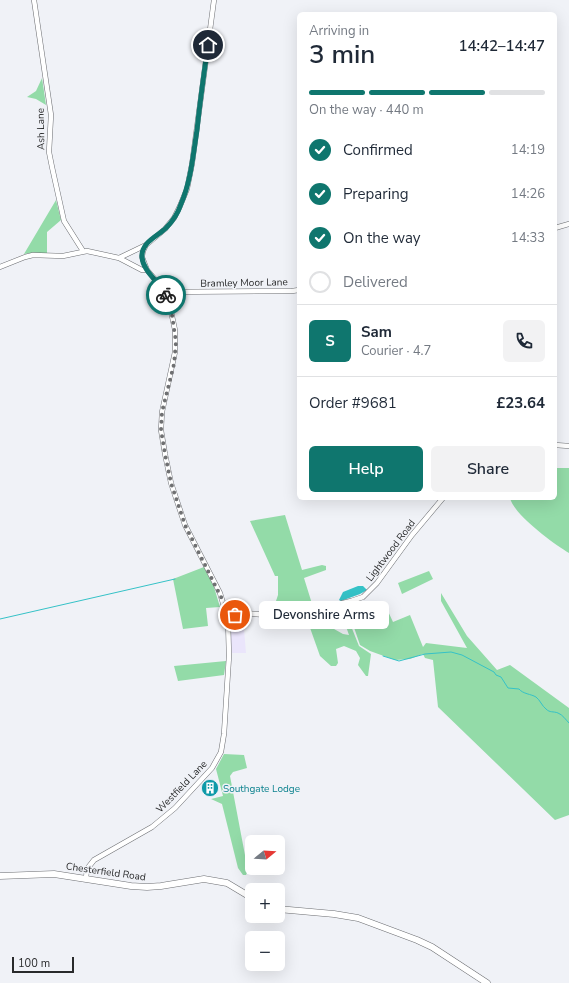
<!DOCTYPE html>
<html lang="en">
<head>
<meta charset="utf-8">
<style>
  :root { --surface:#fff; --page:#f2f2f3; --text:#1f2937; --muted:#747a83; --line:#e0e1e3; --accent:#0f766e }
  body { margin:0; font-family:"Nunito Sans",sans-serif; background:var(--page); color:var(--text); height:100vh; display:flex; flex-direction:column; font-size:15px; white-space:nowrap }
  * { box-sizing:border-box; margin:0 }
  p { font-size:13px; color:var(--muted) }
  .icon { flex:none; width:22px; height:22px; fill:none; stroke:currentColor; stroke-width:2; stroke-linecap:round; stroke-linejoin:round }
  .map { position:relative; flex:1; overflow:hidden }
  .panel { position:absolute; left:297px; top:12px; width:260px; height:488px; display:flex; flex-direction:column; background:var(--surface); border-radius:6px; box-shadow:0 4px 16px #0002 }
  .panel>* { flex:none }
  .needle { width:26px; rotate:72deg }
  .controls { position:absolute; left:245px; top:835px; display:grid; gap:8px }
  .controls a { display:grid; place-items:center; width:40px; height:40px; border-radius:6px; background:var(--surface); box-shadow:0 4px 16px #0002; font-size:20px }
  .scale { position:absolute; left:12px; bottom:10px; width:62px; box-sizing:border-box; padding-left:4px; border:2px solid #292a2b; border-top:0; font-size:11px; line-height:14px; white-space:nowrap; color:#292a2b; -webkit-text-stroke:3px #f0f2f7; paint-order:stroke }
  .pin { position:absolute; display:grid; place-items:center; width:34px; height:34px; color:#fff; margin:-17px; border:2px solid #fff; border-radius:50%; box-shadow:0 1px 4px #0007 }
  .courier { position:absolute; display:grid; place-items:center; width:40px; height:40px; margin:-20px; border:3px solid #0f766e; border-radius:50%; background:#fff; color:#222; box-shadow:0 1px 5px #0007 }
  .bubble { position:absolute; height:28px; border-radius:6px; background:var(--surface); box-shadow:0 4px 16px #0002; font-size:13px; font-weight:600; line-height:28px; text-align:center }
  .head em { font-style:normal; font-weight:600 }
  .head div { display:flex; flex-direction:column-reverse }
  .head { display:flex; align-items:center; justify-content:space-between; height:68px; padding:0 12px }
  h1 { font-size:26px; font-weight:600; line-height:30px }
  .bar { display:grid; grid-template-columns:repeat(4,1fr); gap:6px 4px; align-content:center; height:48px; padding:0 12px }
  .bar i { height:5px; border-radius:3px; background:var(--line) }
  .bar .selected { background:var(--accent) }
  .bar p { grid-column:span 4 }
  .line { display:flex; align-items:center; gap:10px; padding:0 12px; border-top:1px solid var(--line) }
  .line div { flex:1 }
  .round { display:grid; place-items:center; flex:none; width:42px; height:42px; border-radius:6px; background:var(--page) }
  ol { padding:0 12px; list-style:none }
  li { display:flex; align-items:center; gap:12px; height:44px }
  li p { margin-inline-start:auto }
  li .icon { padding:4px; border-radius:50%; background:var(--accent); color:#fff; stroke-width:4 }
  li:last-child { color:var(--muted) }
  li i { width:22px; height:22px; border:2px solid var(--line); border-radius:50% }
  .action { display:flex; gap:8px; margin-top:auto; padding:8px 12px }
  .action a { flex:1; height:46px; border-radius:6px; background:var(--accent); color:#fff; font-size:16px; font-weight:600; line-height:46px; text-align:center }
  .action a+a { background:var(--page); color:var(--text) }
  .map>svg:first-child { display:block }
  .commercial { fill:#eae5fb }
  .green { fill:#93dba8 }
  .water { fill:#35c2c7 }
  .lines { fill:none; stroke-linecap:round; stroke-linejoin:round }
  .stream { stroke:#35c2c7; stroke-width:1 }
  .minor-casing { stroke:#6c6e72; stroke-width:5.5 }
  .secondary-casing { stroke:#6c6e72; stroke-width:7 }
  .minor { stroke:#fff; stroke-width:4.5 }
  .secondary { stroke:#fff; stroke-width:6 }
  .done { stroke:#6f7072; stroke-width:4; stroke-dasharray:0 7.2 }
  .route { stroke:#0f766e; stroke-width:5 }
  .labels { text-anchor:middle; stroke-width:3; stroke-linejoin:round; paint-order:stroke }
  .street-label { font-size:10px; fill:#292a2b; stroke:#f0f2f7 }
  .culture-label { font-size:10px; fill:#0d838f; stroke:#f0f2f7; text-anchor:start }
</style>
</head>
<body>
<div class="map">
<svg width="569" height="983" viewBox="0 0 569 983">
  <rect width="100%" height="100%" fill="#f0f2f7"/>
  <!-- commercial -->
  <path class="commercial" d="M235 617H243L246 653H232L230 628 231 622Z"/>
  <!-- green -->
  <path class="green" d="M42 78 46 105 36 99 27 97 36 91Z
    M56 200 61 220 47 232V255L30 253 24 254Z
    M555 468H569V553C554 544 514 515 510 498H555Z
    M285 515 302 570 322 565 326 566V570L304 578 313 607 289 612 268 613V610L274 607 278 595V576H275L250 521Z
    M204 567 214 587 220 607 206 608 208 626 183 629 173 579Z
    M429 571 433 579 402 594 398 583Z
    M441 593 467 636 497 670 510 665 569 708V815L555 820 438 707 433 660 425 658 423 654 410 659 395 660 370 651 360 645 347 607 365 617 367 613 380 618 387 609 393 622 410 615 423 647 426 643 467 648 441 601Z
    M309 615 343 634 349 635 343 618 347 616 359 646 371 654 368 676H366L358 665 360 658 356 651 344 646 336 649 338 663 336 666H331L320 656 309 625Z
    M226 661 224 675 178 681 174 666Z
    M224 754 244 755 247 768 233 772 230 776 248 871 246 875H243L238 868 222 804 211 799 223 796 216 769Z"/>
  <!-- water -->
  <path class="water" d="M358 586H363L367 590 360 594 341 601 339 600 343 592Z"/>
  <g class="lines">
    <!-- stream -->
    <path class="stream" d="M0 619 175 579
      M383 656 399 661 425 654 451 652 462 655 494 672 496 675 501 677 508 688 519 689C523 694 531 694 536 697 540 700 542 706 546 709 550 713 553 711 558 713 563 715 565 719 569 723"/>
    <defs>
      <path id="minor" d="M34 0 51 115 49 152 52 167 64 221 83 251
        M555 228 569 224
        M119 258 146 245
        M0 267 25 257 33 255 63 256 87 251 119 258 142 270H147
        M165 292 292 291 299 290
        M555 445 569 446
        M224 603 240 614
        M228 620 231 617 244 613 278 616 298 614 351 601 363 597 377 583 412 535 443 498
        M86 878 87 869 94 860 152 827 175 808 212 768 221 752 224 734 229 656 228 620 220 593 185 525 171 483 165 454 161 430 162 412 175 352V330L169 302 165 292 159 284 147 270 142 257 143 251 146 245 165 229 174 218 180 206 187 189 192 164 214 0"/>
      <path id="secondary" d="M0 876 54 874 131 886 147 887 161 886 204 879 227 883 252 898
        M278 909 334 914 358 918 417 940 432 947 487 983"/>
    </defs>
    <!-- minor casing -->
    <use href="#minor" class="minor-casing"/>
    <!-- secondary casing -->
    <use href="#secondary" class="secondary-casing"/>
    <!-- minor -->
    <use href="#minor" class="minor"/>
    <!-- secondary -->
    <use href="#secondary" class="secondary"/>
  </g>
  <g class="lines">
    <!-- done -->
    <path class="done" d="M166 295 172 315 176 342 174 364 162 412 161 430 165 454 171 483 185 525 224 603 240 614 235 615"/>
    <!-- route -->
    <path class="route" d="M166 295C160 282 143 272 142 257 141 242 158 236 166 228 173 221 178 213 181 204 191 181 193 155 197 130 200 101 204 73 208 45"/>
  </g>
  <!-- icons -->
  <defs>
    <symbol id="building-disc" viewBox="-11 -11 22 22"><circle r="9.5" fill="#0f9aa8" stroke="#f0f2f7"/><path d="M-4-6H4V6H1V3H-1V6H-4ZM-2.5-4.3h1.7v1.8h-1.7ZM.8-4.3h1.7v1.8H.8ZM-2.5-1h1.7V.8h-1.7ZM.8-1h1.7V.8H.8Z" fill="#fff"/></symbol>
  </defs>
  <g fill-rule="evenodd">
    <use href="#building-disc" x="200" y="778" width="20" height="20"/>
  </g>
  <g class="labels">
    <!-- street labels -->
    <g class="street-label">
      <text transform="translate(40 129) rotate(-91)" y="4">Ash Lane</text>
      <text transform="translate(244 282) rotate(-1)" y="4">Bramley Moor Lane</text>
      <text transform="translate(390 550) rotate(-53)" y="4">Lightwood Road</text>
      <text transform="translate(181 786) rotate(-46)" y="4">Westfield Lane</text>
      <text transform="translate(106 871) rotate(8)" y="4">Chesterfield Road</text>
    </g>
    <!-- culture labels -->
    <g class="culture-label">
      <text x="223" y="792">Southgate Lodge</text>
    </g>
  </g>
</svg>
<div class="controls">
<a><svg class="needle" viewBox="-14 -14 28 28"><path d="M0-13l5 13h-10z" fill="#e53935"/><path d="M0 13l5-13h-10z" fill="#747a83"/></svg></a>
<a>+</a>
<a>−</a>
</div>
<div class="scale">100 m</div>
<div class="pin" style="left:235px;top:615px;background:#ea580c"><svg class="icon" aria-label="bag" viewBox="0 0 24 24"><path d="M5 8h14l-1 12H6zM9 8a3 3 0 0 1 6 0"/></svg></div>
<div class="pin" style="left:208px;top:45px;background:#1f2937"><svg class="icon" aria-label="home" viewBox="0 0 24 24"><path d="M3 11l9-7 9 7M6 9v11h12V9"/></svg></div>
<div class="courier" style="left:166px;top:295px"><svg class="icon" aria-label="bike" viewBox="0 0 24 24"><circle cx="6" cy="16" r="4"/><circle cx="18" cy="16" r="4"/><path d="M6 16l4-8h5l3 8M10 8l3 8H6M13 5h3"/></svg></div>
<div class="bubble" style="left:259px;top:601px;width:130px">Devonshire Arms</div>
<section class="panel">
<div class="head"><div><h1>3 min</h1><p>Arriving in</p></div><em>14:42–14:47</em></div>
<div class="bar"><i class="selected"></i><i class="selected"></i><i class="selected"></i><i></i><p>On the way · 440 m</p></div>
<ol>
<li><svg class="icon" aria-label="check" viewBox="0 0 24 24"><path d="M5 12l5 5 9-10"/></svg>Confirmed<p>14:19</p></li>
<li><svg class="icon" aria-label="check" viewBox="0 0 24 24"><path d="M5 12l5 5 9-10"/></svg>Preparing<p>14:26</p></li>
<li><svg class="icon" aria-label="check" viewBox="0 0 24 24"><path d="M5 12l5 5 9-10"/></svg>On the way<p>14:33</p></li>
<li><i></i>Delivered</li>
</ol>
<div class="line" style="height:72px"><b class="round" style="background:var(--accent);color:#fff">S</b><div><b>Sam</b><p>Courier · 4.7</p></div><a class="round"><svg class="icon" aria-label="phone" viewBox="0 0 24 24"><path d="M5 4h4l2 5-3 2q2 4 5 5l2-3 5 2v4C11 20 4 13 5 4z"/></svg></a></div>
<div class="line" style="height:52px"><div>Order #9681</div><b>£23.64</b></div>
<div class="action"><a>Help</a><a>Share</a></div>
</section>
</div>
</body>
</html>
